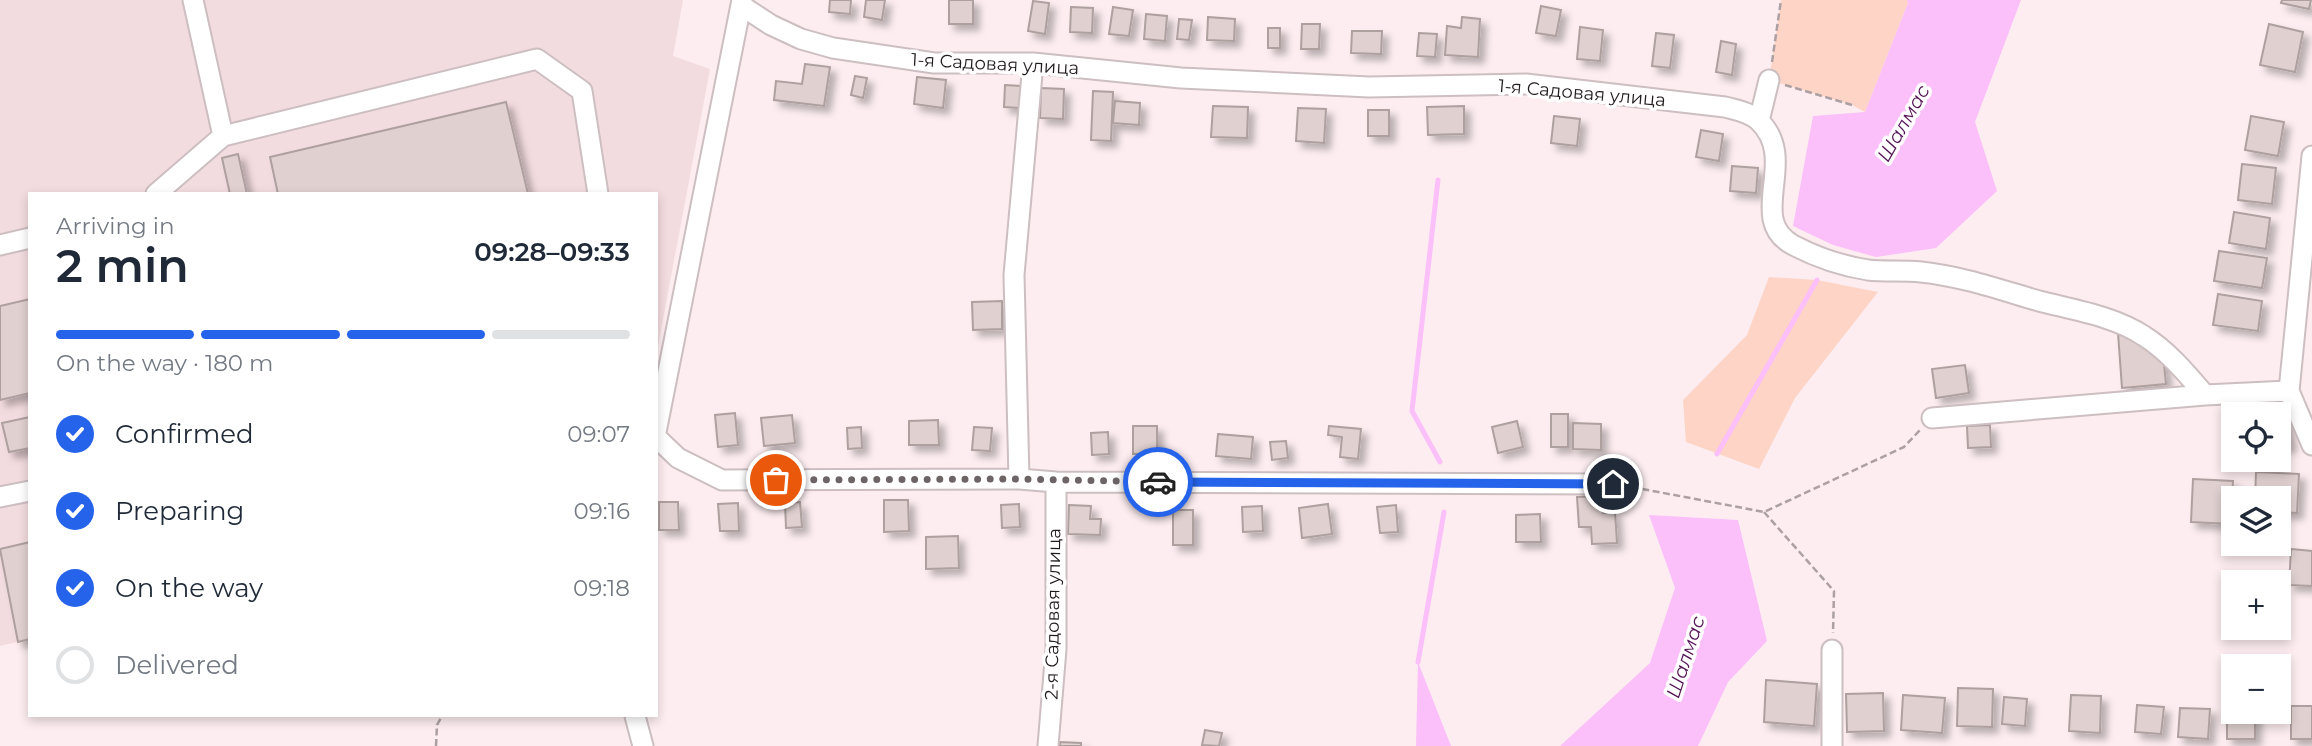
<!DOCTYPE html>
<html lang="en">
<head>
<meta charset="utf-8">
<style>
  :root { --surface:#fff; --page:#f2f2f3; --text:#1f2937; --muted:#747a83; --line:#e0e1e3; --accent:#2563eb }
  body { margin:0; font-family:Montserrat,sans-serif; background:var(--page); color:var(--text); height:100vh; display:flex; flex-direction:column; font-size:26px; white-space:nowrap }
  * { box-sizing:border-box; margin:0 }
  p { font-size:23px; color:var(--muted) }
  .icon { flex:none; width:38px; height:38px; fill:none; stroke:currentColor; stroke-width:2; stroke-linecap:round; stroke-linejoin:round }
  .map { position:relative; flex:1; overflow:hidden }
  .panel { position:absolute; left:28px; top:192px; width:630px; height:525px; display:flex; flex-direction:column; background:var(--surface); border-radius:0px; box-shadow:0 4px 10px #0003 }
  .panel>* { flex:none }
  .fabs { position:absolute; left:2221px; top:402px; display:grid; gap:14px }
  .fabs a { display:grid; place-items:center; width:70px; height:70px; border-radius:0px; background:var(--surface); box-shadow:0 4px 10px #0003; font-size:35px }
  .pin { position:absolute; display:grid; place-items:center; width:60px; height:60px; color:#fff; margin:-30px; border:4px solid #fff; border-radius:50%; box-shadow:0 2px 7px #0007 }
  .courier { position:absolute; display:grid; place-items:center; width:70px; height:70px; margin:-35px; border:5px solid #2563eb; border-radius:50%; background:#fff; color:#222; box-shadow:0 2px 9px #0007 }
  .headline em { font-style:normal; font-weight:600 }
  .headline div { display:flex; flex-direction:column-reverse }
  .headline { display:flex; align-items:center; justify-content:space-between; height:119px; padding:0 28px }
  h1 { font-size:46px; font-weight:600; line-height:52px }
  .bar { display:grid; grid-template-columns:repeat(4,1fr); gap:10px 7px; align-content:center; height:84px; padding:0 28px }
  .bar i { height:9px; border-radius:5px; background:var(--line) }
  .bar .on { background:var(--accent) }
  .bar p { grid-column:span 4 }
  ol { padding:0 28px; list-style:none }
  li { display:flex; align-items:center; gap:21px; height:77px }
  li p { margin-inline-start:auto }
  li .icon { padding:7px; border-radius:50%; background:var(--accent); color:#fff; stroke-width:4 }
  li:last-child { color:var(--muted) }
  li i { width:38px; height:38px; border:4px solid var(--line); border-radius:50% }
  .map>svg:first-child { display:block }
  .built { fill:#f3dce0 }
  .green { fill:#fdd4c6 }
  .water { fill:#fbbff9 }
  .lines { fill:none; stroke-linecap:round; stroke-linejoin:round }
  .stream { stroke:#fbbff9; stroke-width:5 }
  .building { fill:#e0d1d0; stroke:#aea09f; stroke-width:2; filter:url(#shadow) }
  .minor-casing { stroke:#ccbec1; stroke-width:23 }
  .path { stroke:#aca0a3; stroke-width:2.5; stroke-dasharray:7 3.5; stroke-linecap:butt }
  .minor { stroke:#fff; stroke-width:19 }
  .done { stroke:#6d6466; stroke-width:7; stroke-dasharray:0 12.6 }
  .route { stroke:#2563eb; stroke-width:9 }
  .labels { text-anchor:middle; stroke-width:7; stroke-linejoin:round; paint-order:stroke }
  .street-label { font-size:18px; fill:#201b1c; stroke:#fff }
  .water-label { font-size:19px; font-style:italic; fill:#531254; stroke:#fff }
</style>
</head>
<body>
<div class="map">
<svg width="2312" height="746" viewBox="0 0 2312 746">
  <defs>
    <filter id="shadow"><feDropShadow dx="6" dy="6" stdDeviation="3.5" flood-color="#0004"/></filter>
  </defs>
  <rect width="100%" height="100%" fill="#fdedf0"/>
  <!-- built -->
  <path class="built" d="M0 0H683L673 56 710 69 656 357V194H30V639L0 646Z"/>
  <!-- green -->
  <path class="green" d="M1781 0H1907L1908 3 1865 112 1852 105 1769 80Z
    M1769 277 1817 280 1878 292 1795 398 1759 469 1686 442 1683 400 1747 335Z"/>
  <!-- water -->
  <path class="water" d="M1907 0H2021L1975 122 1997 191 1936 248 1876 257 1833 245 1793 226 1813 116 1865 112 1908 3Z
    M1649 515 1738 520 1767 641 1728 682 1698 746H1560L1650 663 1675 588Z
    M1418 662 1451 746H1416Z"/>
  <g class="lines">
    <!-- stream -->
    <path class="stream" d="M1438 180 1412 411 1440 462
      M1717 454 1817 280
      M1418 662 1444 512"/>
  </g>
  <!-- building -->
  <path class="building" d="M830 0H851L850 14 829 12Z
    M866 0H885L882 20 864 17Z
    M949 0H973V24H949Z
    M2282 0H2311L2309 9 2281 3Z
    M1033 1 1049 3 1045 34 1028 31Z
    M1541 6 1561 10 1556 36 1536 33Z
    M1071 7 1093 8 1092 33 1070 32Z
    M1113 7 1133 10 1129 36 1109 34Z
    M1146 14 1167 16 1165 41 1144 39Z
    M1208 17 1235 19 1234 41 1207 40Z
    M1462 17 1480 19 1478 57 1445 55 1447 26 1461 28Z
    M1179 19 1192 20 1189 40 1177 39Z
    M1302 24H1320L1319 49H1301Z
    M2269 24 2303 32 2295 72 2260 65Z
    M1580 27 1603 30 1600 61 1577 59Z
    M1268 28H1280V48H1268Z
    M1352 31H1382L1381 54 1351 53Z
    M1419 33 1437 34 1435 57 1417 56Z
    M1656 33 1674 35 1670 68 1652 66Z
    M1721 41 1736 44 1732 75 1716 72Z
    M805 64 830 67 824 106 774 100 776 81 802 84Z
    M855 76 867 78 863 98 851 95Z
    M917 77 946 80 943 108 914 104Z
    M1005 85 1021 86 1020 108 1004 107Z
    M1041 88 1064 89 1063 119 1040 118Z
    M1093 91 1113 92 1111 141 1091 140Z
    M1115 101 1140 103 1139 125 1113 123Z
    M506 102 528 194H278L270 157Z
    M1213 106 1248 107 1247 138 1211 137Z
    M1464 106V134L1428 135 1427 107Z
    M1298 108 1326 109 1324 143 1296 141Z
    M1368 110H1389V136H1368Z
    M1554 116 1580 119 1577 146 1551 143Z
    M2251 116 2284 122 2278 156 2245 150Z
    M1701 130 1723 134 1719 161 1696 157Z
    M238 154 247 194H230L222 158Z
    M2242 164 2276 168 2272 204 2238 200Z
    M1732 166 1758 168 1756 193 1730 191Z
    M2234 212 2270 218 2266 249 2229 243Z
    M2219 251 2267 258 2262 288 2214 281Z
    M2218 294 2262 301 2258 331 2213 325Z
    M30 299V393L0 400V306Z
    M1002 301V329L973 330 972 302Z
    M2118 333 2163 355 2166 384 2122 388Z
    M1965 365 1969 393 1936 398 1932 369Z
    M2284 402 2290 446 2278 447V415H2249L2248 407Z
    M735 413 738 445 718 447 715 415Z
    M1551 414H1568V447H1551Z
    M792 415 795 443 764 446 761 418Z
    M30 417V448L9 452 2 423Z
    M938 420 939 445H909V421Z
    M1517 421 1523 447 1498 453 1492 427Z
    M1573 423 1601 424V450L1573 449Z
    M1990 425 1991 447 1968 448 1967 426Z
    M1133 426H1157V454H1133Z
    M1329 426 1361 429 1358 459 1340 457 1342 437 1328 435Z
    M861 427 862 448 848 449 847 428Z
    M974 427 992 428 990 451 972 450Z
    M1108 432 1109 454 1092 455 1091 433Z
    M1218 434 1253 437 1251 459 1216 456Z
    M1286 441 1288 458 1272 460 1270 442Z
    M2256 472 2299 474 2297 513 2278 512V499H2255Z
    M2193 479 2233 481 2230 524 2191 522Z
    M1603 496V513L1615 512 1617 543 1592 544 1591 527H1579L1577 497Z
    M884 500H908L909 531 884 532Z
    M659 502H678L679 530H659Z
    M800 502 802 527 786 528 785 503Z
    M738 503 739 531H720L718 504Z
    M1019 504 1020 527 1002 528 1001 505Z
    M1328 504 1332 534 1302 538 1299 508Z
    M1069 505 1091 506 1090 519H1101L1100 535 1068 534Z
    M1396 505 1398 532 1380 533 1377 507Z
    M1262 506 1263 531 1243 532 1242 507Z
    M1173 510H1193V545H1173Z
    M1540 514 1541 542H1516V515Z
    M958 536 959 568 926 569V537Z
    M30 542V639L18 642 0 549Z
    M2291 549 2312 551V586L2289 585Z
    M1766 680 1817 684 1814 726 1764 722Z
    M1958 688 1993 689 1992 727 1957 726Z
    M1883 693 1884 731 1847 732 1846 694Z
    M1903 695 1945 698 1942 733 1901 730Z
    M2071 695 2101 696 2100 733 2069 731Z
    M2004 697 2027 699 2025 726 2002 724Z
    M2137 705 2164 707 2161 734 2135 732Z
    M2291 706H2312V739H2291Z
    M2180 708 2210 709 2208 739 2178 737Z
    M2227 710H2233V712H2255V739H2227Z
    M1205 730 1222 733 1219 746 1202 745Z
    M1060 742 1081 743V746H1060Z"/>
  <g class="lines">
    <defs>
      <path id="minor" d="M193 0 223 136
        M742 6 771 25 801 39 833 48 934 63H1033L1181 78 1369 87 1526 84 1725 107C1736 110 1750 112 1759 121 1800 160 1745 219 1793 245 1816 257 1842 266 1868 270 1885 272 1903 270 1921 272 1961 276 2001 290 2039 301 2074 310 2114 316 2144 336 2168 351 2187 374 2205 395L2289 391
        M1759 121 1769 80
        M2312 156 2289 391 2312 445
        M156 194 223 136 537 59 582 91 598 194
        M0 245 30 238
        M1932 418 2205 395
        M656 432 742 0
        M656 437 678 458 722 480 1019 479 1056 482 1613 484
        M1019 479 1014 275 1033 63
        M0 497 30 491
        M635 716 643 746
        M1048 746 1056 649V482
        M1832 746V650"/>
    </defs>
    <!-- minor casing -->
    <use href="#minor" class="minor-casing"/>
    <!-- path -->
    <path class="path" d="M1772 62 1781 0
      M1785 85 1852 105
      M1632 487 1764 512 1904 447 1920 430
      M1764 512 1834 591 1833 633
      M436 746 437 725 442 716"/>
    <!-- minor -->
    <use href="#minor" class="minor"/>
  </g>
  <g class="lines">
    <!-- done -->
    <path class="done" d="M776 480 1019 479 1158 482"/>
    <!-- route -->
    <path class="route" d="M1158 482 1613 484"/>
  </g>
  <g class="labels">
    <!-- street labels -->
    <g class="street-label">
      <text transform="translate(995 64) rotate(3)" y="6">1-я Садовая улица</text>
      <text transform="translate(1582 93) rotate(5)" y="6">1-я Садовая улица</text>
      <text transform="translate(1053 614) rotate(-89)" y="6">2-я Садовая улица</text>
    </g>
    <!-- water labels -->
    <g class="water-label">
      <text transform="translate(1903 123) rotate(-60)" y="7">Шалмас</text>
      <text transform="translate(1685 657) rotate(-72)" y="7">Шалмас</text>
    </g>
  </g>
</svg>
<div class="fabs">
<a><svg class="icon" aria-label="locate" viewBox="0 0 24 24"><circle cx="12" cy="12" r="6"/><path d="M12 2v4M12 18v4M2 12h4M18 12h4"/></svg></a>
<a><svg class="icon" aria-label="layers" viewBox="0 0 24 24"><path d="M12 4l9 5-9 5-9-5zM3 14l9 5 9-5"/></svg></a>
<a>+</a>
<a>−</a>
</div>
<div class="pin" style="left:776px;top:480px;background:#ea580c"><svg class="icon" aria-label="bag" viewBox="0 0 24 24"><path d="M5 8h14l-1 12H6zM9 8a3 3 0 0 1 6 0"/></svg></div>
<div class="pin" style="left:1613px;top:484px;background:#1f2937"><svg class="icon" aria-label="home" viewBox="0 0 24 24"><path d="M3 11l9-7 9 7M6 9v11h12V9"/></svg></div>
<div class="courier" style="left:1158px;top:482px"><svg class="icon" aria-label="car" viewBox="0 0 24 24"><path d="M5 17H2v-5l4-1 3-4h7l3 4 3 1v5h-3M9 17h6M6 11h13"/><circle cx="7" cy="17" r="2"/><circle cx="17" cy="17" r="2"/></svg></div>
<section class="panel">
<div class="headline"><div><h1>2 min</h1><p>Arriving in</p></div><em>09:28–09:33</em></div>
<div class="bar"><i class="on"></i><i class="on"></i><i class="on"></i><i></i><p>On the way · 180 m</p></div>
<ol>
<li><svg class="icon" aria-label="check" viewBox="0 0 24 24"><path d="M5 12l5 5 9-10"/></svg>Confirmed<p>09:07</p></li>
<li><svg class="icon" aria-label="check" viewBox="0 0 24 24"><path d="M5 12l5 5 9-10"/></svg>Preparing<p>09:16</p></li>
<li><svg class="icon" aria-label="check" viewBox="0 0 24 24"><path d="M5 12l5 5 9-10"/></svg>On the way<p>09:18</p></li>
<li><i></i>Delivered</li>
</ol>
</section>
</div>
</body>
</html>
